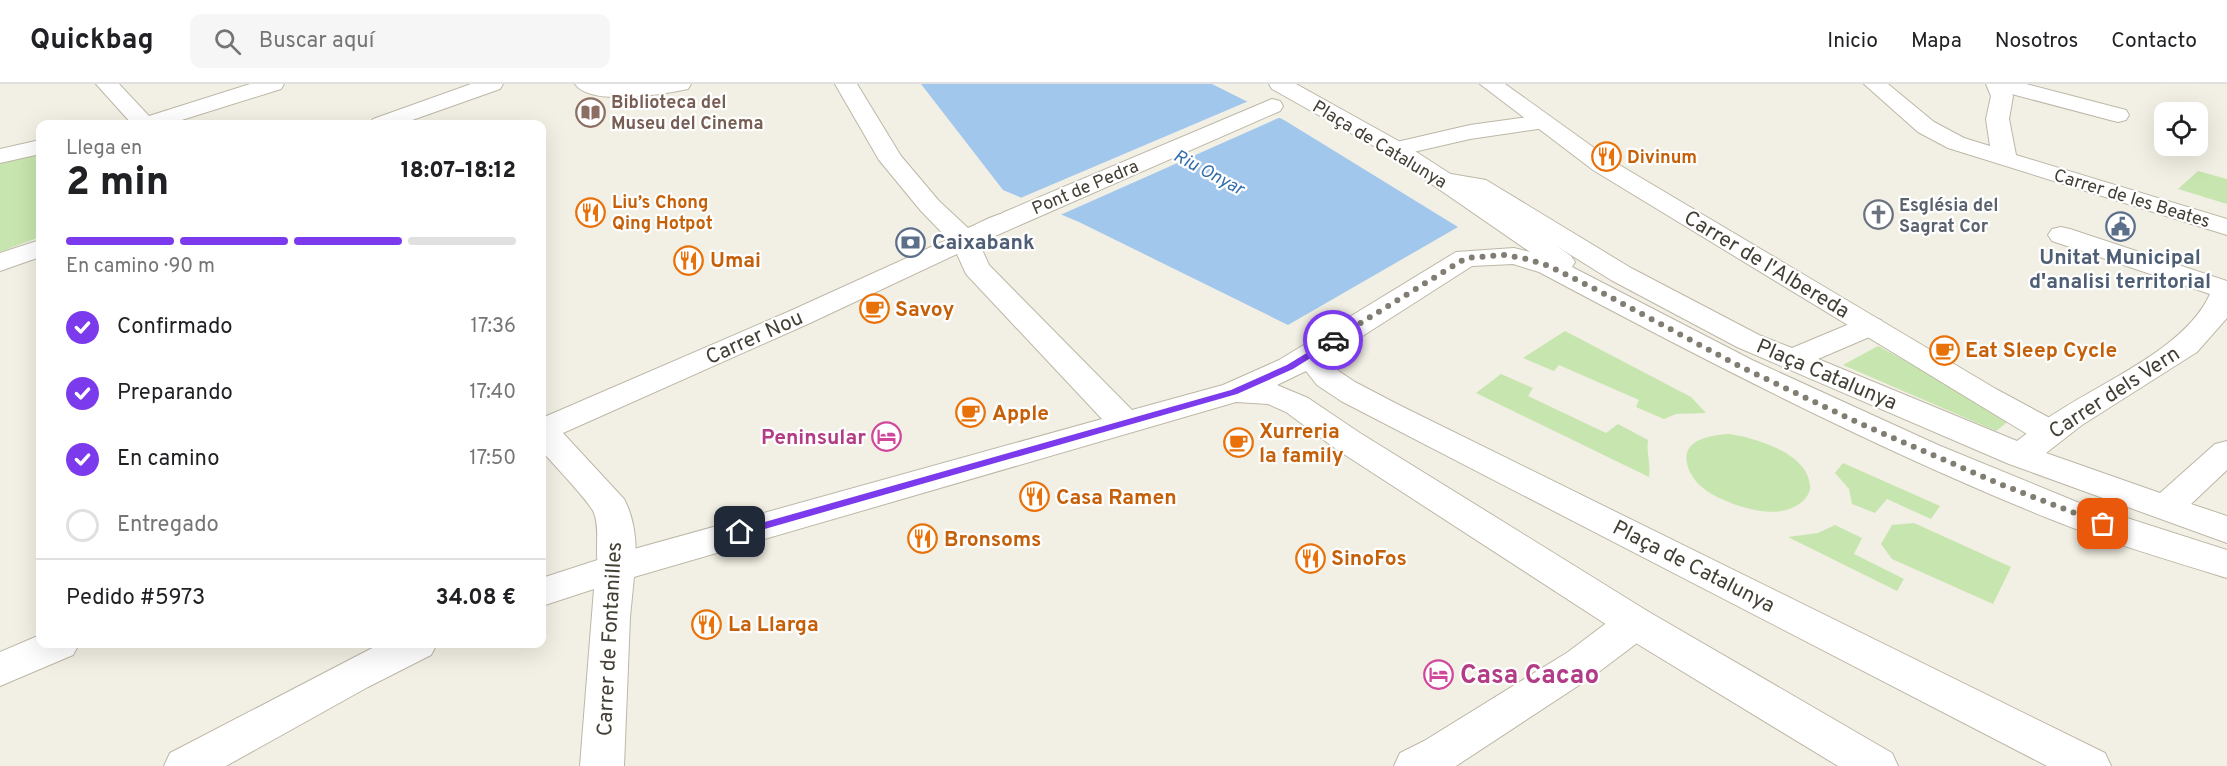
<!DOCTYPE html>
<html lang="es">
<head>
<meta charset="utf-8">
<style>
  :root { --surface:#fff; --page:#f6f6f6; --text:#202124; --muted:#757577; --line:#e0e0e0; --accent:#7c3aed }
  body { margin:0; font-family:Overpass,sans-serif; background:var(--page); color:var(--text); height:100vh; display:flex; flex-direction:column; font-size:22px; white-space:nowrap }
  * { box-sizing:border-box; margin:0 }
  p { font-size:20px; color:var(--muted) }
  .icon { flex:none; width:33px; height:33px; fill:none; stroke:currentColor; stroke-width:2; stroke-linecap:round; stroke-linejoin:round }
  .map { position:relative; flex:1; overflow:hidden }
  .drawer { position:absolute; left:36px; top:36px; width:510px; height:528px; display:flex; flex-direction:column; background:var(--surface); border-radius:12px; box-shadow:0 6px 24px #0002 }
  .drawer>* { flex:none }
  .buttons { position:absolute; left:2154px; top:18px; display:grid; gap:12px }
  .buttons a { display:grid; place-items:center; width:54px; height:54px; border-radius:12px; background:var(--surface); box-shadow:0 6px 24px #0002; font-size:30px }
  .pin { position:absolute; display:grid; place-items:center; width:51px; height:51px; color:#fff; margin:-26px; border-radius:12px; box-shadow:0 3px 9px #0006 }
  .courier { position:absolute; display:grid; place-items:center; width:60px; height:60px; margin:-30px; border:4px solid #7c3aed; border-radius:50%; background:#fff; color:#222; box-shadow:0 2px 8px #0007 }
  .summary em { font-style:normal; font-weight:800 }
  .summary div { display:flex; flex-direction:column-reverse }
  .summary { display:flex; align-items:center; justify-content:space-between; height:102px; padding:0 30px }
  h1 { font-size:39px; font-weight:800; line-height:45px }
  .bar { display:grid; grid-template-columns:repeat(4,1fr); gap:9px 6px; align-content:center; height:72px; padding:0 30px }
  .bar i { height:8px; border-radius:4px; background:var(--line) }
  .bar .active { background:var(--accent) }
  .bar p { grid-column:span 4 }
  .line { display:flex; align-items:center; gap:15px; padding:0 30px; border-top:2px solid var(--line) }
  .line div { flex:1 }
  ol { padding:0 30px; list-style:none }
  li { display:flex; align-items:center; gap:18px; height:66px }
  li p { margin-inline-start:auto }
  li .icon { padding:6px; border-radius:50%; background:var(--accent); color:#fff; stroke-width:4 }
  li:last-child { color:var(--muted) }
  li i { width:33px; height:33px; border:3px solid var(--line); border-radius:50% }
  header { display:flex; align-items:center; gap:36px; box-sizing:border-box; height:84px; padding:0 30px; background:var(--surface); border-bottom:2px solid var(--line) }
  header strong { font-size:28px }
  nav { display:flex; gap:33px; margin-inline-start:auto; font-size:21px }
  .search { width:420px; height:54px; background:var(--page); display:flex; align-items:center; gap:15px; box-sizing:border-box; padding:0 21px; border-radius:12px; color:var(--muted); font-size:22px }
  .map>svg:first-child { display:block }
  .green { fill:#c7e5ae }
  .water { fill:#a2c7ed }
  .pier { fill:#f2efe4 }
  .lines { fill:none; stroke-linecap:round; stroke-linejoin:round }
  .pedestrian-casing { stroke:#bdb7a7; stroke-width:2 }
  .minor-casing { stroke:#bdb7a7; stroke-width:2 }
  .pedestrian { fill:#fff; fill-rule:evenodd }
  .minor { fill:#fff; fill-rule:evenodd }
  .route { fill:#7c3aed }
  .done { stroke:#817d72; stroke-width:6; stroke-dasharray:0 10.8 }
  .labels { text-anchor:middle; stroke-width:4.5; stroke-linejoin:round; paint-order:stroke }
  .far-education-label { font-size:18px; font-weight:bold; fill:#785e54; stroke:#fff; text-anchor:start }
  .far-street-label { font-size:18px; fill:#443f34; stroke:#fff }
  .far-food-label { font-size:18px; font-weight:bold; fill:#c56008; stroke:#fff; text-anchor:start }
  .far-water-label { font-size:18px; font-style:italic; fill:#326dab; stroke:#fff }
  .far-worship-label { font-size:18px; font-weight:bold; fill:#5b616d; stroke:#fff; text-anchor:start }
  .service-label { font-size:21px; font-weight:bold; fill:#4e5e75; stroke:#fff; text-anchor:start }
  .food-label { font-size:21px; font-weight:bold; fill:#c56008; stroke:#fff; text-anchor:start }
  .street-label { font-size:21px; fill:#443f34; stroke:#fff }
  .hotel-label { font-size:21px; font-weight:bold; fill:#b23c85; stroke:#fff; text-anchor:end }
  .near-hotel-label { font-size:26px; font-weight:bold; fill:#b23c85; stroke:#fff; text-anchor:start }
</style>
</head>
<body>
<header>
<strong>Quickbag</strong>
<div class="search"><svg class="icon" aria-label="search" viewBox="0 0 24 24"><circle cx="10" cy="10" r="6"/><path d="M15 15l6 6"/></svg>Buscar aquí</div>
<nav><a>Inicio</a><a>Mapa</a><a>Nosotros</a><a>Contacto</a></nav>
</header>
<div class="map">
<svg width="2227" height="682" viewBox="0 0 2227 682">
  <rect width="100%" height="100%" fill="#f2efe4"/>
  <!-- green -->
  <path class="green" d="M40 67V153L0 168V76Z
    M2198 87 2227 95V120L2178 105Z
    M1565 247 1691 313 1706 329 1676 330 1664 335 1636 323 1639 316 1559 281 1554 287 1523 274Z
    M1878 262 2011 335 1996 347 1843 281Z
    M1501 290 1533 304 1528 312 1606 349 1618 340 1648 356C1646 369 1651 380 1649 393L1476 309Z
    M1729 350C1756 354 1807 369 1810 401 1811 407 1807 413 1803 417 1782 436 1747 426 1724 416 1709 410 1693 399 1688 383 1679 356 1710 351 1729 350Z
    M1843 379 1940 422 1931 435 1887 415 1875 429 1852 420 1849 405 1835 389Z
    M1914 439 2011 483 1993 520 1892 475 1881 460 1892 441Z
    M1835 441 1862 454 1854 470 1904 495 1897 507 1788 453 1818 449Z"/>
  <!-- water -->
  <path class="water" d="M921 0H1212L1284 36 1458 143 1288 241 1079 138 1003 106Z"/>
  <!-- pier -->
  <path class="pier" d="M1251 16 1283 32 1058 132 1018 115Z"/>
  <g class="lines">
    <defs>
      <path id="pedestrian" d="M2008 0H2026L2126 26 2129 31 2126 36 2118 38 2110 36 2008 9 2005 4Z
        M1272 15 1280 17 1283 22 1280 27 1020 141 1011 143 1002 141 998 135 1002 129Z
        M1543 31 1551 33 1555 38 1551 43 1470 55 1396 72 1388 70 1384 65 1388 60 1470 41Z
        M40 56V70L0 79V65Z
        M1445 89 1486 96 1631 184 1759 251 1792 264 1859 236 1870 233 1881 236 1885 242 1881 248 1818 275 2017 357C2032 346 2046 334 2062 325 2109 295 2187 262 2210 210L2052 157 2048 151 2052 145 2061 143 2070 145 2227 197V234L2197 268 2082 341 2046 369 2160 409 2215 360 2227 357V386L2191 420 2227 432V459L2009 380 1737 263 1611 196 1470 108 1436 102 1432 97 1436 92Z
        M964 148 974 150 977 156 974 162 810 239 563 349 624 415C635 435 641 474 629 494L616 498 603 494C591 474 602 450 594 429 590 418 552 379 542 367V334L790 227Z
        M1635 524 1649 528 1655 539 1649 550 1596 590 1456 682H1394L1400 669 1424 657 1568 568 1621 528Z
        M40 551V560H79L73 571 0 602V568Z"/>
      <path id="minor" d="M96 0H119L149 32 250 0H284L281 5 169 40H132Z
        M471 0H503L500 5 401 40H369L373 35Z
        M575 0H691L688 5C664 10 591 23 575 0Z
        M835 0H857L901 72 939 117 968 144C984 137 1002 125 1020 129L1024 135 1020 141 979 159 989 181 1132 326 1223 301 1279 276 1456 168 1514 164 1530 168 1388 70 1272 5 1269 0H1296L1404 60 1514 131 1571 172 1575 178 1572 183 1752 276 1938 361 2077 418 2227 466V494C2168 476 2108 458 2050 435 1874 364 1706 277 1539 188L1513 180 1472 182 1336 269 1337 286 1355 298 1399 321 2105 669 2111 682H2047L1341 317 1317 301 1306 287 1277 301 1308 314 1360 349 1649 528 1892 669 1898 682H1838L1621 550 1336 365 1286 328 1268 320 1236 318 634 493 630 533 624 682H580L594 505 542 522V494L616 470 1102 335 966 190 952 159 921 127 879 76Z
        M1480 0H1505L1611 76 1996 305 2061 340 2066 348 2061 356 2049 359 2037 356 1593 86Z
        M1864 0H1888L1934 38 1964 54 1990 62 1986 35 1991 12 1986 0H2008L2013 12 2009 35 2016 71 2227 135V151L1948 64 1918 48Z
        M40 156V173L0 187V169Z
        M380 560H437L431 571 368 603 226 682H164L170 669Z"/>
    </defs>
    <!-- pedestrian casing -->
    <use href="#pedestrian" class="pedestrian-casing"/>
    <!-- minor casing -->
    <use href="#minor" class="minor-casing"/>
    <!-- pedestrian -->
    <use href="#pedestrian" class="pedestrian"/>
    <!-- minor -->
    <use href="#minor" class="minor"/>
  </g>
  <!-- route -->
  <path class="route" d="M1333 253 1336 254V258L1293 285 1237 310 740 452 734 448 740 445 1231 306 1287 281Z"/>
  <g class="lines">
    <!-- done -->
    <path class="done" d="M1333 256 1466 174 1504 171 1527 175 1549 182 1599 207 1741 283 1861 340 2000 400 2103 440"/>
  </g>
  <!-- icons -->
  <defs>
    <symbol id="library-ring" viewBox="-11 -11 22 22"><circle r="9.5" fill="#fff" stroke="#8d6e63" stroke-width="1.5"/><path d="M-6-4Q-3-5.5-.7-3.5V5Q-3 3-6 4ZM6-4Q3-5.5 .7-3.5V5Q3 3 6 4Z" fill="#8d6e63"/></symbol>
    <symbol id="restaurant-ring" viewBox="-11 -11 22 22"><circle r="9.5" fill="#fff" stroke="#e8710a" stroke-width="1.5"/><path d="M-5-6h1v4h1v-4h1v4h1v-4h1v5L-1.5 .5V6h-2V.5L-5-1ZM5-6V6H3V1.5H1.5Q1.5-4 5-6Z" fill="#e8710a"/></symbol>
    <symbol id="church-ring" viewBox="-11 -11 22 22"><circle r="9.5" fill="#fff" stroke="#6b7280" stroke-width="1.5"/><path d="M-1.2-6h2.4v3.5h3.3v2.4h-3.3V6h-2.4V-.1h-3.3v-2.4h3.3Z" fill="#6b7280"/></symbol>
    <symbol id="civic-ring" viewBox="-11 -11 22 22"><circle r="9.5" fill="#fff" stroke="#5c6f8a" stroke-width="1.5"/><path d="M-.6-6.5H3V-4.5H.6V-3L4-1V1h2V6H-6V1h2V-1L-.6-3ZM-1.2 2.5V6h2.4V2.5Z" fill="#5c6f8a"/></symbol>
    <symbol id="bank-ring" viewBox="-11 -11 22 22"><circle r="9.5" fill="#fff" stroke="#5c6f8a" stroke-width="1.5"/><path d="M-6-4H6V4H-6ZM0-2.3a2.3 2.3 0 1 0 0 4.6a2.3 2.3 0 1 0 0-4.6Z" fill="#5c6f8a"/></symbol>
    <symbol id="cafe-ring" viewBox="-11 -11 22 22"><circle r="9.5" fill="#fff" stroke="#e8710a" stroke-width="1.5"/><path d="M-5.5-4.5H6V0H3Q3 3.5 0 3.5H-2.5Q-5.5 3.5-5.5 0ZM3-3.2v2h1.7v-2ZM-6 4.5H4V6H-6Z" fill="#e8710a"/></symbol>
    <symbol id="hotel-ring" viewBox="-11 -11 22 22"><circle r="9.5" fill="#fff" stroke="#d1479c" stroke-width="1.5"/><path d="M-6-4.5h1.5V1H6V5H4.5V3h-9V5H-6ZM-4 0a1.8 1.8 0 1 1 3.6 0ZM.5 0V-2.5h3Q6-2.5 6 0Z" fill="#d1479c"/></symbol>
  </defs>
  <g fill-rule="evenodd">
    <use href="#library-ring" x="574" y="12" width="33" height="33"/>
    <use href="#restaurant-ring" x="1590" y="56" width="33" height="33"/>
    <use href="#restaurant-ring" x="574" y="112" width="33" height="33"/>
    <use href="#church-ring" x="1862" y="114" width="33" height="33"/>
    <use href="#civic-ring" x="2104" y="126" width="33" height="33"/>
    <use href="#bank-ring" x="894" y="142" width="33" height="33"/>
    <use href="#restaurant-ring" x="672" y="160" width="33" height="33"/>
    <use href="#cafe-ring" x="858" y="208" width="33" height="33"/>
    <use href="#cafe-ring" x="1928" y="250" width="33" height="33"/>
    <use href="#cafe-ring" x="954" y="312" width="33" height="33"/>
    <use href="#hotel-ring" x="870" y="336" width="33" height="33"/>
    <use href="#cafe-ring" x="1222" y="342" width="33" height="33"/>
    <use href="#restaurant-ring" x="1018" y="396" width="33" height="33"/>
    <use href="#restaurant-ring" x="906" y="438" width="33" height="33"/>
    <use href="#restaurant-ring" x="1294" y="458" width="33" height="33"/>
    <use href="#restaurant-ring" x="690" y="524" width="33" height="33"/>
    <use href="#hotel-ring" x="1422" y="574" width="33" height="33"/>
  </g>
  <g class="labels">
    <!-- far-education labels -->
    <g class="far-education-label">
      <text x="611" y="24">Biblioteca del<tspan x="611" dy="21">Museu del Cinema</tspan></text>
    </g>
    <!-- far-street labels -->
    <g class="far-street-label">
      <text transform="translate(1380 60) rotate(31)" y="6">Plaça de Catalunya</text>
      <text transform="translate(1085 103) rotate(-23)" y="6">Pont de Pedra</text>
      <text transform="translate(2132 114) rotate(17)" y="6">Carrer de les Beates</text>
    </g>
    <!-- far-food labels -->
    <g class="far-food-label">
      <text x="1627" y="79">Divinum</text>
      <text x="612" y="124">Liu’s Chong<tspan x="612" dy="21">Qing Hotpot</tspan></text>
    </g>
    <!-- far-water labels -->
    <g class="far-water-label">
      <text transform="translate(1209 88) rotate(28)" y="6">Riu Onyar</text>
    </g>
    <!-- far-worship labels -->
    <g class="far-worship-label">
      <text x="1899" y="127">Església del<tspan x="1899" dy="21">Sagrat Cor</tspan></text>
    </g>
    <!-- service labels -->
    <g class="service-label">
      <text x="932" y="165">Caixabank</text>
      <text x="2120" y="180" text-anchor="middle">Unitat Municipal<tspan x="2120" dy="24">d'analisi territorial</tspan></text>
    </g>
    <!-- food labels -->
    <g class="food-label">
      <text x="710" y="183">Umai</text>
      <text x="895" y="232">Savoy</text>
      <text x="1965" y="273">Eat Sleep Cycle</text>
      <text x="992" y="336">Apple</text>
      <text x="1259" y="354">Xurreria<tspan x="1259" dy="24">la family</tspan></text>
      <text x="1056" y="420">Casa Ramen</text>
      <text x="944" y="462">Bronsoms</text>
      <text x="1331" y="481">SinoFos</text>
      <text x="728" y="547">La Llarga</text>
    </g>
    <!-- street labels -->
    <g class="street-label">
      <text transform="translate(1767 180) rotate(31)" y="7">Carrer de l'Albereda</text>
      <text transform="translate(754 253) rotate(-24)" y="7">Carrer Nou</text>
      <text transform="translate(1827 290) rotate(23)" y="7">Plaça Catalunya</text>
      <text transform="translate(2114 308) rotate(-33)" y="7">Carrer dels Vern</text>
      <text transform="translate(1694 482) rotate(27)" y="7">Plaça de Catalunya</text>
      <text transform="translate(609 555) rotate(-87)" y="7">Carrer de Fontanilles</text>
    </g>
    <!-- hotel labels -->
    <g class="hotel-label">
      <text x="866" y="360">Peninsular</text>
    </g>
    <!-- near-hotel labels -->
    <g class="near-hotel-label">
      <text x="1460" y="599">Casa Cacao</text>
    </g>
  </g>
</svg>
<div class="buttons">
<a><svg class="icon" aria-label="locate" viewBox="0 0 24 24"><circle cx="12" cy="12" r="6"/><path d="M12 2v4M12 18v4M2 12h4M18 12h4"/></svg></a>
</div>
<div class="pin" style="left:2103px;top:440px;background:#ea580c"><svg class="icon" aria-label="bag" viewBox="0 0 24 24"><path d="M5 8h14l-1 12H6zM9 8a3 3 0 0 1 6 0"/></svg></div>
<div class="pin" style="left:740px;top:448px;background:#1f2937"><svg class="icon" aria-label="home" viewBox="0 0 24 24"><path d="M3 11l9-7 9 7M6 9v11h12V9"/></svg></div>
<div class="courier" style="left:1333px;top:256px"><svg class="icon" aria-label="car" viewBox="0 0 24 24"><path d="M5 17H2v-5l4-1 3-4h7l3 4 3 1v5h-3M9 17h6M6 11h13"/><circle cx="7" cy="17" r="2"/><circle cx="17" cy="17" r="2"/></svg></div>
<section class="drawer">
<div class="summary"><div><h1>2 min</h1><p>Llega en</p></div><em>18:07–18:12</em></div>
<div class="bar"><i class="active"></i><i class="active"></i><i class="active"></i><i></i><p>En camino · 90 m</p></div>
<ol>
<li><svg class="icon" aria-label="check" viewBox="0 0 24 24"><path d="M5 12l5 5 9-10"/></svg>Confirmado<p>17:36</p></li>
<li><svg class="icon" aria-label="check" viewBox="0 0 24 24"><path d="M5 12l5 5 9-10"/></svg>Preparando<p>17:40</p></li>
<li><svg class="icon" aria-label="check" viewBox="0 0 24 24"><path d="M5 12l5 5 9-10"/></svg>En camino<p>17:50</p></li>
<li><i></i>Entregado</li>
</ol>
<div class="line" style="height:78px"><div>Pedido #5973</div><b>34.08 €</b></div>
</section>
</div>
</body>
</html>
